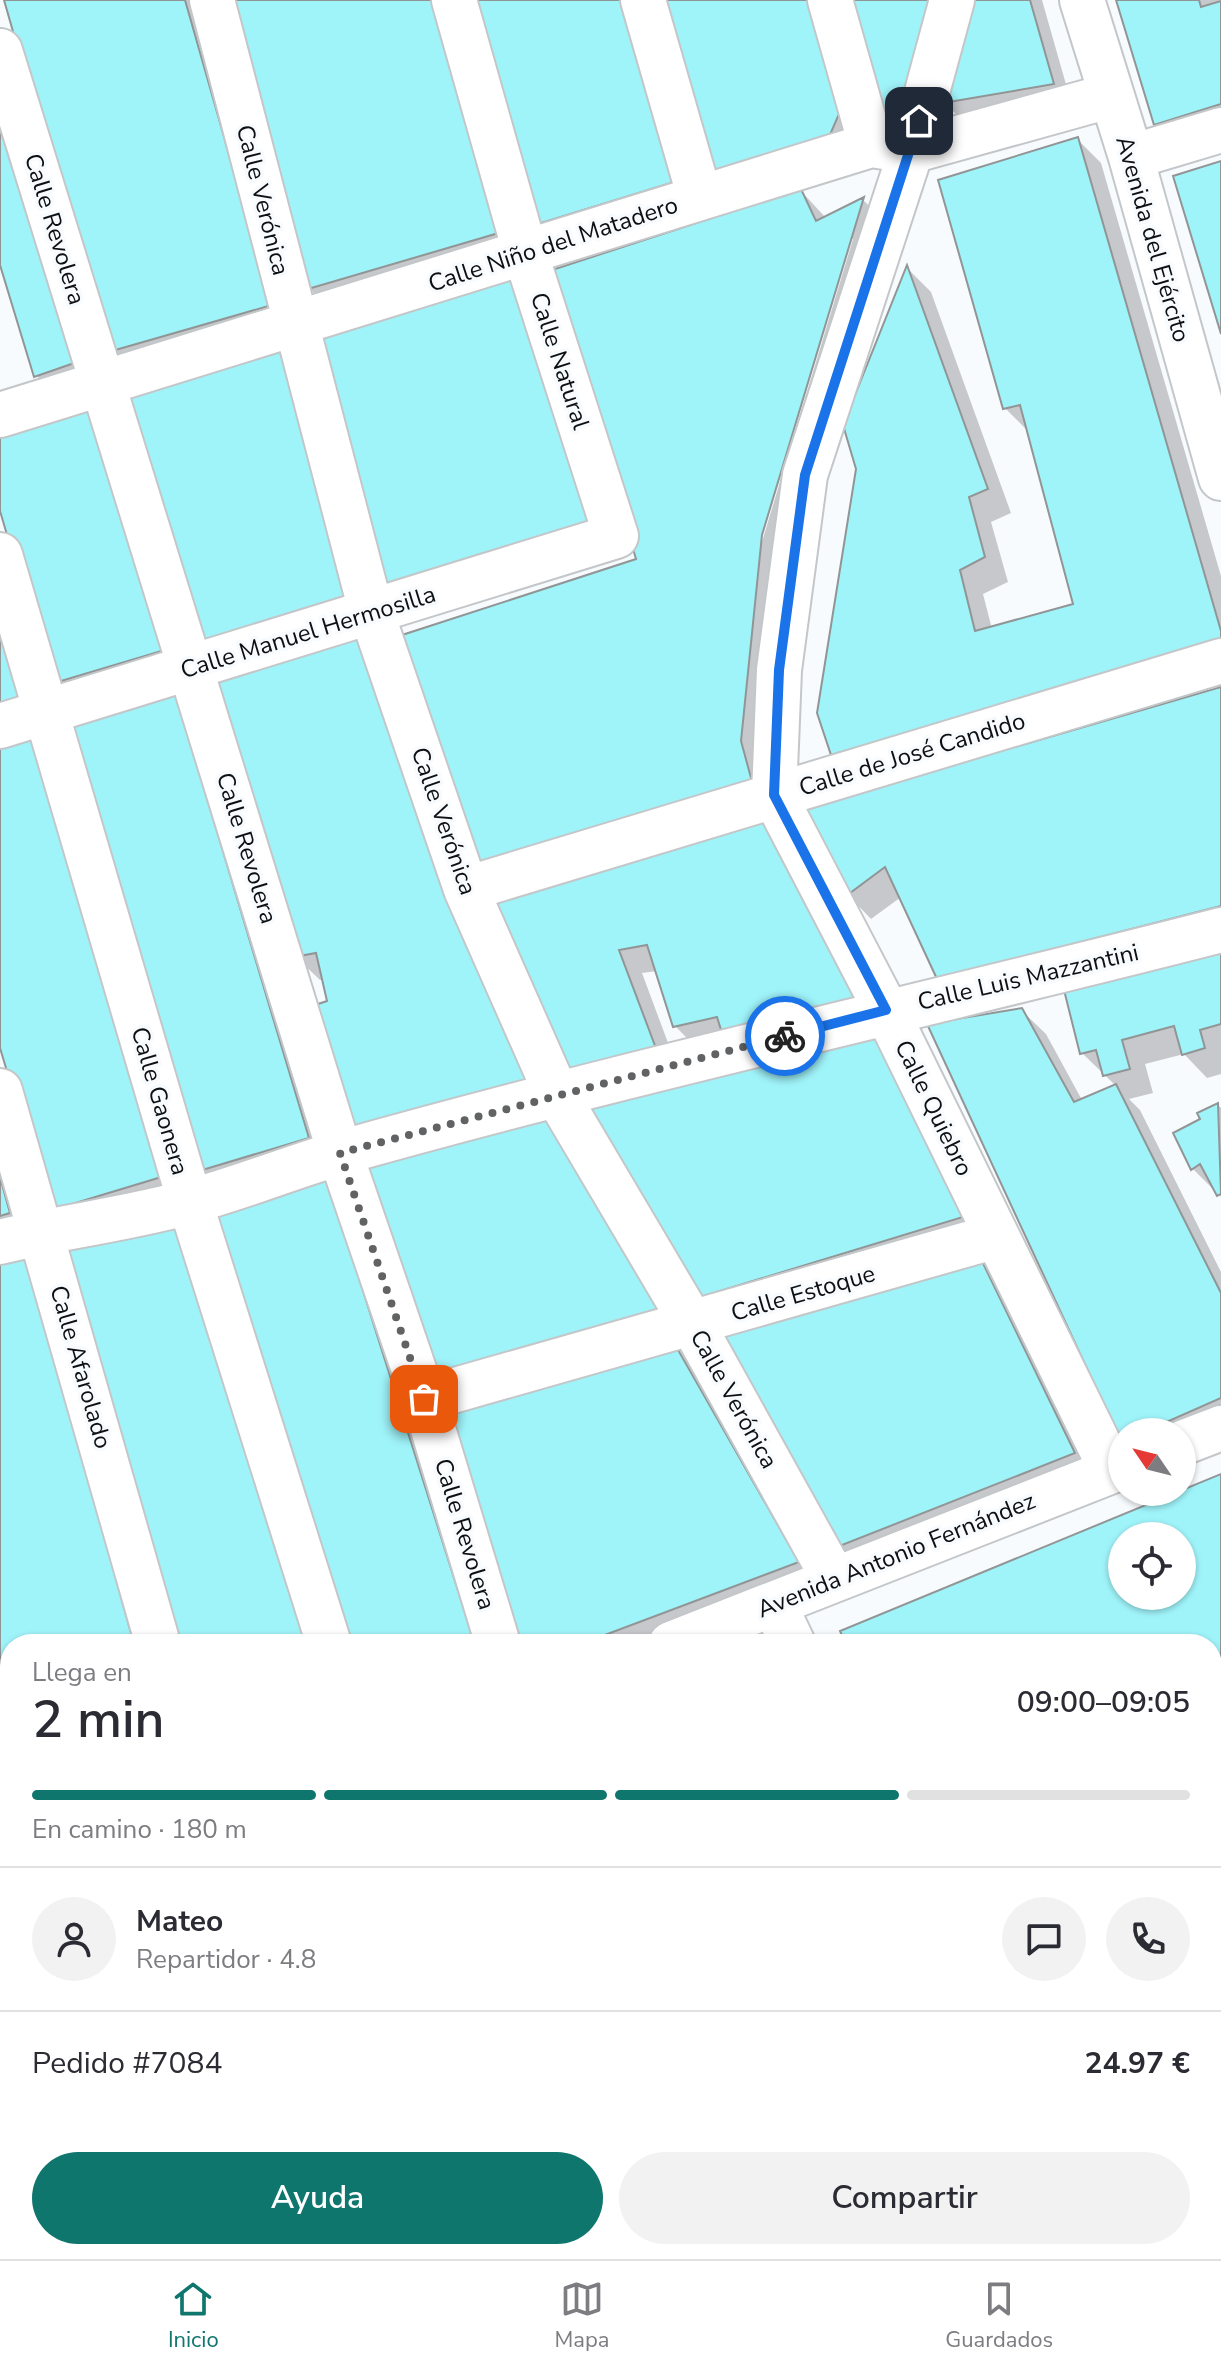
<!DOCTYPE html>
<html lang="es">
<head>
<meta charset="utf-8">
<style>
  :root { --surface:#fff; --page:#f2f2f3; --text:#2b2b33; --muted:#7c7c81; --line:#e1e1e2; --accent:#0f766e }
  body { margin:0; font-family:"Nunito Sans",sans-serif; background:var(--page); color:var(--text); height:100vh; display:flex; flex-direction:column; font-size:30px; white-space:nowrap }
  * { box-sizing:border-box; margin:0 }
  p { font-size:26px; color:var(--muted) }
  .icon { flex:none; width:44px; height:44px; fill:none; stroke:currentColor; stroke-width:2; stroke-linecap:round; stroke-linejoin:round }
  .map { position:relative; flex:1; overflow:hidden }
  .sheet { position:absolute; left:0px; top:1634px; width:1222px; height:626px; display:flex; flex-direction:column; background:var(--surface); border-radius:32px 32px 0 0; box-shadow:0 2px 6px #0004 }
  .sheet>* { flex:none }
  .needle { width:52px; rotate:305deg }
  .buttons { position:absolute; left:1108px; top:1418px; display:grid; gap:16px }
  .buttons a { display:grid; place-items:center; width:88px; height:88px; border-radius:50%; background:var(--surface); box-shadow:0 2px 6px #0004; font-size:40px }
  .pin { position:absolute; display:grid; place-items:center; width:68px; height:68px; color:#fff; margin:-34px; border-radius:16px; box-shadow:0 4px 12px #0006 }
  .courier { position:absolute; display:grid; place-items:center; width:80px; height:80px; margin:-40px; border:6px solid #1a73e8; border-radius:50%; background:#fff; color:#222; box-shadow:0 2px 10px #0007 }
  .headline em { font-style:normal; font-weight:600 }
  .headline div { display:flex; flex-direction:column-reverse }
  .headline { display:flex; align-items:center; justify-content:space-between; height:136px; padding:0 32px }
  h1 { font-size:52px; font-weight:600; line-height:60px }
  .bar { display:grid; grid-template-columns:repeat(4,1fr); gap:12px 8px; align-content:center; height:96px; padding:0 32px }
  .bar i { height:10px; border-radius:6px; background:var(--line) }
  .bar .active { background:var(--accent) }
  .bar p { grid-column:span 4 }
  .line { display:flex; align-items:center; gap:20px; padding:0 32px; border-top:2px solid var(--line) }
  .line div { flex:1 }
  .round { display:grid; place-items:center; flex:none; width:84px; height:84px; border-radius:42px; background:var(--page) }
  .cta { display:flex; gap:16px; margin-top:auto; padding:16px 32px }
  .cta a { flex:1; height:92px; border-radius:48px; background:var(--accent); color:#fff; font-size:32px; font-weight:600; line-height:92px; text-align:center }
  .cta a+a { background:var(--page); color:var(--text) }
  .dock { display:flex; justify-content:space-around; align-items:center; height:112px; border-top:2px solid var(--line); background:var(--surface); font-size:22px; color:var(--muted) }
  .dock a { display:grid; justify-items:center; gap:4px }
  .dock .active { color:var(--accent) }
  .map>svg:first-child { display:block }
  .green { fill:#ebdefb }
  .shadow { fill:#0003; fill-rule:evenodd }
  .building { fill:#9ff4fa; stroke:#919595; stroke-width:2; fill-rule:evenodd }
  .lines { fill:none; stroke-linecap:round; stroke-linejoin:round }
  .minor-casing { stroke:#c4c7c9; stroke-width:48 }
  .minor { stroke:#fff; stroke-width:44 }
  .done { stroke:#606263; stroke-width:8; stroke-dasharray:0 14.4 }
  .route { stroke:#1a73e8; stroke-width:10 }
  .labels { text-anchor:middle; stroke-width:7; stroke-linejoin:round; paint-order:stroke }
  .street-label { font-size:24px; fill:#0e0f10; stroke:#f8fbfe }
</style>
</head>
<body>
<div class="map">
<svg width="1221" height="2259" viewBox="0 0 1221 2259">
  <rect width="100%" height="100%" fill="#f8fbfe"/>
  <!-- green -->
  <path class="green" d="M0 1850 10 1853V1959L0 1961Z"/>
  <!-- shadow -->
  <path class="shadow" d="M6 0H201L295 328 131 376 107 352Z
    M224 0 524 255 333 312 309 288Z
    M471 0 704 203 564 247 540 223Z
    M660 0H831L852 161Z
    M973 0H1042L1071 102 963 121 945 103Z
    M1118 0H1220L1221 146 1188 156 1155 124Z
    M1077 139 1101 163 1221 576V673L857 778 833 754 908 269 931 292 1011 513 991 522 1008 582 983 594 992 629 1075 606 1029 432 1005 408Z
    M801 191 826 218 863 200 887 223 785 560 764 766 879 1023 699 1050 675 1026 657 971 642 973 680 1075 590 1097 639 560ZM849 239H853L761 545 757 544Z
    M0 258 97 380 54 394 36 375Z
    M92 407 187 674 77 707 53 683 0 504Z
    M365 639 330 1003 324 979 320 980 295 956Z
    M1221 689V935L963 1002 901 897 871 919 848 895 801 811Z
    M174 694 331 1162 225 1194 201 1170Z
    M0 749 191 1199 75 1234 0 1041Z
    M1221 952V1074L1207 1078 1184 1054 1145 1064 1153 1093 1129 1099 1140 1110 1221 1272V1432H1122V1439L930 1026 1021 1010 1046 1034 1082 1100 1116 1086 1082 1053Z
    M875 1031 985 1241 720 1321 696 1297Z
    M1218 1105 1221 1108V1197L1192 1168 1203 1120Z
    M0 1120 33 1237 0 1246Z
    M326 1177 490 1644H345Z
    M977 1255 1001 1280 1097 1477 863 1570 839 1545Z
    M0 1259 150 1644H10V1803L0 1793Z
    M676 1351 700 1375 822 1586 668 1644H518Z
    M1221 1476V1753L1212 1756V1644H848ZM1122 1536H1182V1596H1122Z
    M1212 2079 1221 2083V2248L1212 2245Z
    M216 2250H370L374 2259H220Z
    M435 2250H523L526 2259H439Z
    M586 2250H684L688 2259H589Z
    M748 2250H834L837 2259H751Z"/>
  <!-- building -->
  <path class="building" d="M4 0H185L272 305 105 353Z
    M222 0H433L502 232 308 289Z
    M469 0H627L681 180 538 224Z
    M658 0H816L846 98 829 137 711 174Z
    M849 0H933L900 115 885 129Z
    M971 0H1030L1054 84 943 103Z
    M1116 0H1199L1201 7 1221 1V104L1154 125Z
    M0 99 80 361 34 377 0 265Z
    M1078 137 1221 631V642L831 755 817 713 856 469 843 425 907 265 988 489 969 497 985 557 960 570 975 631 1073 604 1020 405 1003 409 938 180Z
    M1221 161V334L1173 176Z
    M801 189 816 221 864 197 762 535 741 741 754 789 478 869 399 636 636 559 552 270Z
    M520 277 591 530 384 589 313 337Z
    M281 348 353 598 194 645 122 394Z
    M92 404 165 650 51 684 0 511V432Z
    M0 619 22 696 0 703Z
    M365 636 532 1082 346 1131 309 1007 327 1001 316 953 294 957 204 680Z
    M1221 687V906L937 979 885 867 846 896 798 810Z
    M175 691 309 1138 199 1171 66 725Z
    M36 736 168 1175 49 1211 0 1048V747Z
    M764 814 857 999 723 1036 717 1017 673 1027 647 945 619 950 657 1051 565 1074 485 900Z
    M1221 949V1024L1200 1030 1205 1048 1182 1055 1174 1026 1122 1040 1130 1069 1103 1076 1096 1050 1080 1054 1064 990Z
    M1022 1008 1074 1102 1116 1084 1221 1293V1398L1144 1432H1122L1121 1442 927 1024Z
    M876 1029 963 1217 694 1299 581 1107Z
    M1218 1103 1221 1194 1217 1196 1200 1164 1191 1170 1173 1133 1200 1119 1197 1113Z
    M549 1113 662 1313 430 1381 360 1165Z
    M326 1174 475 1644H343L207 1207Z
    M0 1177 10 1213 0 1216Z
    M173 1215 308 1644H170L60 1241Z
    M26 1251 134 1644H10V1793L0 1791V1257Z
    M978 1253 1075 1453 837 1547 715 1332Z
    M677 1348 799 1562 581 1644H516L442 1417Z
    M1221 1474V1701L1214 1712 1212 1644H846L840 1631ZM1122 1536H1182V1596H1122Z
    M1212 2077 1221 2081V2231L1212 2227Z
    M214 2250H352L356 2259H217Z
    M433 2250H503L507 2259H437Z
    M584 2250H665L668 2259H587Z
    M746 2250H814L815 2252 797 2259H749Z"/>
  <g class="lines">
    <defs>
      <path id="minor" d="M212 0 371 611 466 889 557 1095 693 1325 834 1579
        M643 0 700 198
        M830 0 871 145
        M952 0 911 151 805 475 779 670 774 795 886 1010 1112 1471
        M1082 0 1131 157 1221 478
        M0 51 340 1153 424 1399 498 1644
        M1131 157 1221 130
        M0 415 871 145 911 151 1109 96
        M0 555 190 1202 329 1644
        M0 726 616 536 526 255 454 0
        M466 889 1221 661
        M0 1091 158 1644
        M0 1242C63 1226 130 1219 192 1201 243 1187 292 1167 343 1152 634 1070 929 1005 1221 930
        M424 1399 996 1236
        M1182 1443 1221 1428
        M774 1604 793 1644
        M671 1644 1122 1467
        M1212 1760 1221 1759
        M0 1825 10 1826
        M1212 1844 1221 1826
        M1212 1882 1221 1886
        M0 1979 10 1978
        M0 2192 10 2188
        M93 2250 95 2259
        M401 2250 404 2259
        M551 2250 554 2259
        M695 2250 698 2259
        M1017 2250 1034 2256"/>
    </defs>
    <!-- minor casing -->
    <use href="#minor" class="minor-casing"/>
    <!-- minor -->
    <use href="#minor" class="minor"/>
  </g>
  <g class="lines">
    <!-- done -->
    <path class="done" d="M424 1399 340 1153 785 1036"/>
    <!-- route -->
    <path class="route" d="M785 1036 886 1010 774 795 779 670 805 475 919 121"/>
  </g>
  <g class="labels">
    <!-- street labels -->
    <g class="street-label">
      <text transform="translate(263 200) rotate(76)" y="8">Calle Verónica</text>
      <text transform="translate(55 229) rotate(73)" y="8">Calle Revolera</text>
      <text transform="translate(1153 239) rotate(74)" y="8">Avenida del Ejército</text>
      <text transform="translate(553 244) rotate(-18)" y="8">Calle Niño del Matadero</text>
      <text transform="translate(560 361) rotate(72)" y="8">Calle Natural</text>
      <text transform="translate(308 632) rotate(-17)" y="8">Calle Manuel Hermosilla</text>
      <text transform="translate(912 754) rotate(-17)" y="8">Calle de José Candido</text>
      <text transform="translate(444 821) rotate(71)" y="8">Calle Verónica</text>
      <text transform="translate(247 848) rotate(73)" y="8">Calle Revolera</text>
      <text transform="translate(1028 977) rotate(-13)" y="8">Calle Luis Mazzantini</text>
      <text transform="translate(160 1101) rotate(74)" y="8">Calle Gaonera</text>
      <text transform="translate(934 1108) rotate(64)" y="8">Calle Quiebro</text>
      <text transform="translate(803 1293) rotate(-16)" y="8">Calle Estoque</text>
      <text transform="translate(81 1367) rotate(74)" y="8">Calle Afarolado</text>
      <text transform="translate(734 1399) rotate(61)" y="8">Calle Verónica</text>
      <text transform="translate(465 1534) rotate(73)" y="8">Calle Revolera</text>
      <text transform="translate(896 1555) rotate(-22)" y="8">Avenida Antonio Fernández</text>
    </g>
  </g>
</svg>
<div class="buttons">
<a><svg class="needle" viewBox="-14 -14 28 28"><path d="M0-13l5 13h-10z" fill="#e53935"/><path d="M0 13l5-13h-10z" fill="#7c7c81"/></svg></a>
<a><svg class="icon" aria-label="locate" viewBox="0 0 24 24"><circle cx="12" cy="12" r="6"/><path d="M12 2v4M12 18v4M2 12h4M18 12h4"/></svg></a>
</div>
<div class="pin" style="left:424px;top:1399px;background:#ea580c"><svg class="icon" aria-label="bag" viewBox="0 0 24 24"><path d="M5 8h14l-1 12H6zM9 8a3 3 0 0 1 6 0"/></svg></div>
<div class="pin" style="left:919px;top:121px;background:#1f2937"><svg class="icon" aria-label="home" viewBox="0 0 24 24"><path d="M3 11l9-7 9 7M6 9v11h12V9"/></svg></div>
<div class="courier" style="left:785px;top:1036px"><svg class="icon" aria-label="bike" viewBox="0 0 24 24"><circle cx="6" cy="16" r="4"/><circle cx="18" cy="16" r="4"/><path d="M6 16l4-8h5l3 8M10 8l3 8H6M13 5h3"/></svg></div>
<section class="sheet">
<div class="headline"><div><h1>2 min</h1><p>Llega en</p></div><em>09:00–09:05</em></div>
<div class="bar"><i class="active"></i><i class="active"></i><i class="active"></i><i></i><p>En camino · 180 m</p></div>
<div class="line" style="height:144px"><a class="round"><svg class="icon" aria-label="person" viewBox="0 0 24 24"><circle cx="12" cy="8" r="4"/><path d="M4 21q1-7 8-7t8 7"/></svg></a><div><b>Mateo</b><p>Repartidor · 4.8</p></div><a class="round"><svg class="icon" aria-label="chat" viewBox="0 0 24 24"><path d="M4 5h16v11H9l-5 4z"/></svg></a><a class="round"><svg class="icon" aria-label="phone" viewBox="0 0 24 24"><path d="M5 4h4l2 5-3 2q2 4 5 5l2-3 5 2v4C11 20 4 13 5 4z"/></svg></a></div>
<div class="line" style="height:104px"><div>Pedido #7084</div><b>24.97 €</b></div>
<div class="cta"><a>Ayuda</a><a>Compartir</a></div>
</section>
</div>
<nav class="dock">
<a class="active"><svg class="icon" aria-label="home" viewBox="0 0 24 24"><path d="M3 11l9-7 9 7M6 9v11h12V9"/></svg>Inicio</a>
<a><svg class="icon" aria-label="map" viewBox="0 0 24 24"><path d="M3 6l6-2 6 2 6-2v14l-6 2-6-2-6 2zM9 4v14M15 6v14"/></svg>Mapa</a>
<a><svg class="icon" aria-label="saved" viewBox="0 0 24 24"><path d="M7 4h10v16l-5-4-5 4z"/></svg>Guardados</a>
</nav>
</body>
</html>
